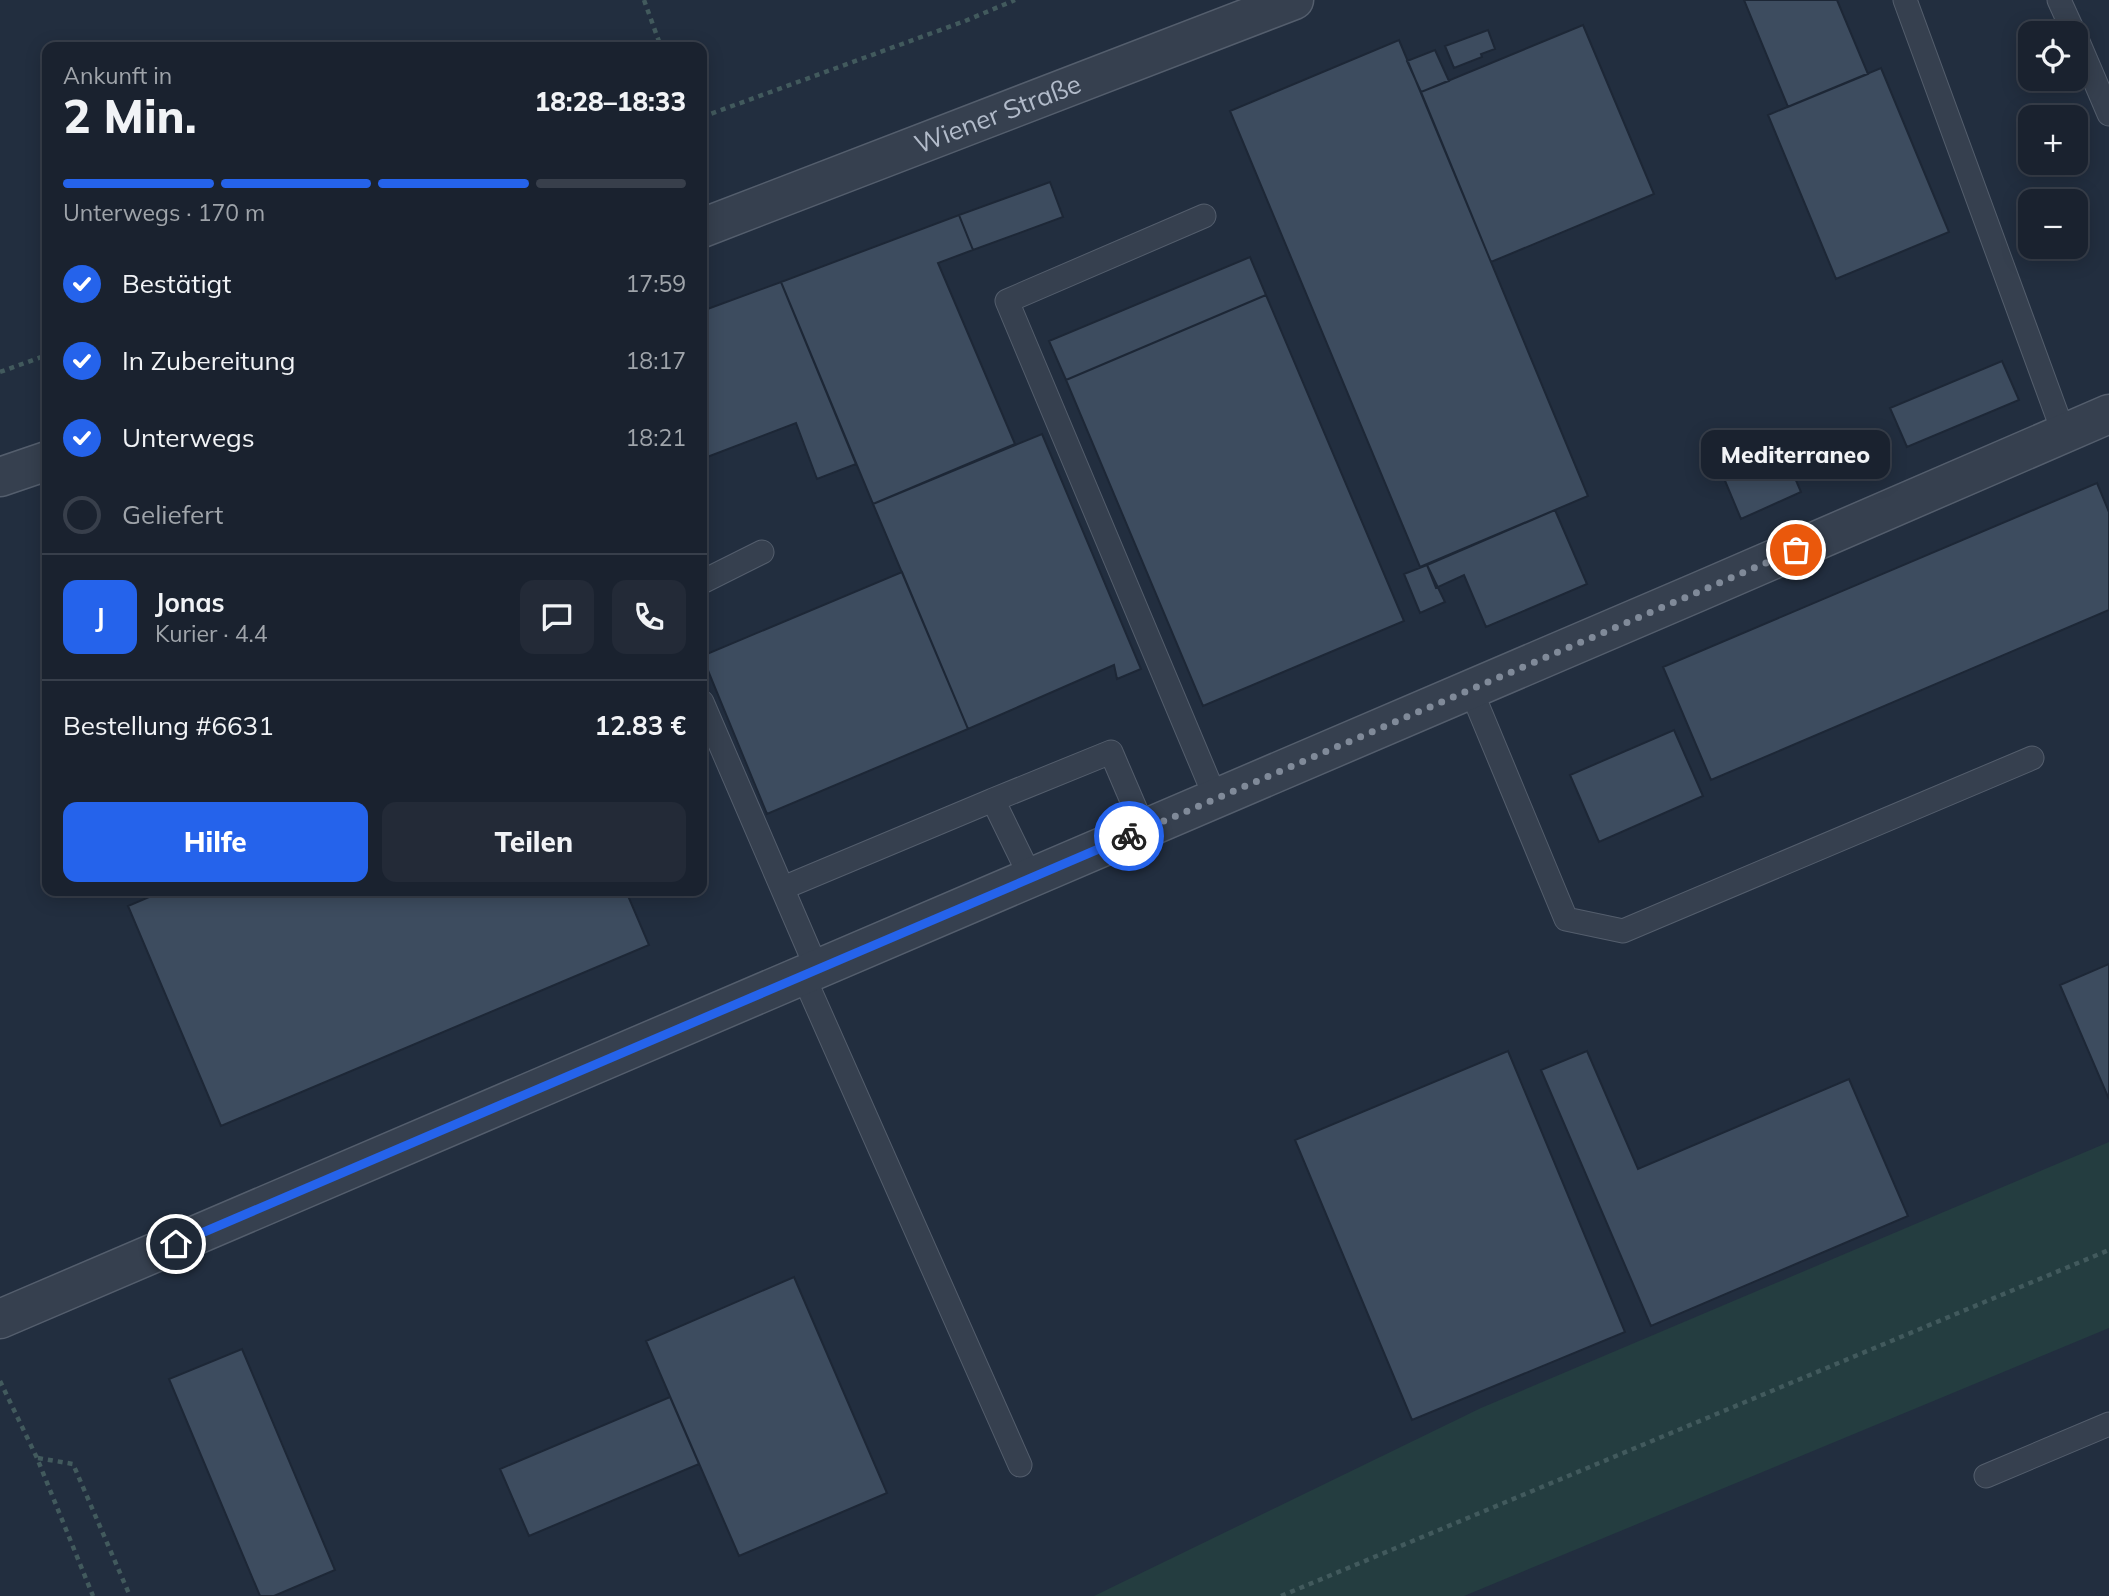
<!DOCTYPE html>
<html lang="de">
<head>
<meta charset="utf-8">
<style>
  :root { --surface:#1a222f; --page:#232a37; --text:#f1f3f6; --muted:#9fa4aa; --line:#383f4b; --accent:#2563eb }
  body { margin:0; font-family:Mulish,sans-serif; background:var(--page); color:var(--text); height:100vh; display:flex; flex-direction:column; font-size:26px; white-space:nowrap }
  * { box-sizing:border-box; margin:0 }
  p { font-size:23px; color:var(--muted) }
  .icon { flex:none; width:38px; height:38px; fill:none; stroke:currentColor; stroke-width:2; stroke-linecap:round; stroke-linejoin:round }
  .map { position:relative; flex:1; overflow:hidden }
  .drawer { position:absolute; left:42px; top:42px; width:665px; height:854px; display:flex; flex-direction:column; background:var(--surface); border-radius:14px; box-shadow:0 4px 18px #0003,0 0 0 2px var(--line) }
  .drawer>* { flex:none }
  .fabs { position:absolute; left:2018px; top:21px; display:grid; gap:14px }
  .fabs a { display:grid; place-items:center; width:70px; height:70px; border-radius:14px; background:var(--surface); box-shadow:0 4px 18px #0003,0 0 0 2px var(--line); font-size:35px }
  .pin { position:absolute; display:grid; place-items:center; width:60px; height:60px; color:#fff; margin:-30px; border:4px solid #fff; border-radius:50%; box-shadow:0 2px 7px #0007 }
  .courier { position:absolute; display:grid; place-items:center; width:70px; height:70px; margin:-35px; border:5px solid #2563eb; border-radius:50%; background:#fff; color:#222; box-shadow:0 2px 9px #0007 }
  .bubble { position:absolute; height:49px; border-radius:14px; background:var(--surface); box-shadow:0 4px 18px #0003,0 0 0 2px var(--line); font-size:23px; font-weight:800; line-height:49px; text-align:center }
  .headline em { font-style:normal; font-weight:800 }
  .headline div { display:flex; flex-direction:column-reverse }
  .headline { display:flex; align-items:center; justify-content:space-between; height:119px; padding:0 21px }
  h1 { font-size:46px; font-weight:800; line-height:52px }
  .bar { display:grid; grid-template-columns:repeat(4,1fr); gap:10px 7px; align-content:center; height:84px; padding:0 21px }
  .bar i { height:9px; border-radius:5px; background:var(--line) }
  .bar .selected { background:var(--accent) }
  .bar p { grid-column:span 4 }
  .line { display:flex; align-items:center; gap:18px; padding:0 21px; border-top:2px solid var(--line) }
  .line div { flex:1 }
  .round { display:grid; place-items:center; flex:none; width:74px; height:74px; border-radius:14px; background:var(--page) }
  ol { padding:0 21px; list-style:none }
  li { display:flex; align-items:center; gap:21px; height:77px }
  li p { margin-inline-start:auto }
  li .icon { padding:7px; border-radius:50%; background:var(--accent); color:#fff; stroke-width:4 }
  li:last-child { color:var(--muted) }
  li i { width:38px; height:38px; border:4px solid var(--line); border-radius:50% }
  .button { display:flex; gap:14px; margin-top:auto; padding:14px 21px }
  .button a { flex:1; height:80px; border-radius:14px; background:var(--accent); color:#fff; font-size:28px; font-weight:800; line-height:80px; text-align:center }
  .button a+a { background:var(--page); color:var(--text) }
  .map>svg:first-child { display:block }
  .green { fill:#243d40 }
  .building { fill:#3d4c5f; stroke:#1d2736; stroke-width:2 }
  .lines { fill:none; stroke-linecap:round; stroke-linejoin:round }
  .service-casing { stroke:#545e6d; stroke-width:25 }
  .minor-casing { stroke:#545e6d; stroke-width:41 }
  .tertiary-casing { stroke:#545e6d; stroke-width:41 }
  .path { stroke:#425a5d; stroke-width:4.5; stroke-dasharray:5 5; stroke-linecap:butt }
  .service { stroke:#36404f; stroke-width:23 }
  .minor { stroke:#36404f; stroke-width:38 }
  .tertiary { stroke:#36404f; stroke-width:38 }
  .done { stroke:#808a99; stroke-width:7; stroke-dasharray:0 12.6 }
  .route { stroke:#2563eb; stroke-width:9 }
  .labels { text-anchor:middle; stroke-width:6; stroke-linejoin:round; paint-order:stroke }
  .street-label { font-size:26px; fill:#b2bbca; stroke:#1b2534 }
</style>
</head>
<body>
<div class="map">
<svg width="2109" height="1596" viewBox="0 0 2109 1596">
  <rect width="100%" height="100%" fill="#222e3f"/>
  <!-- green -->
  <path class="green" d="M2109 1142V1328L1464 1596H1094L1481 1408Z"/>
  <!-- building -->
  <path class="building" d="M1744 0H1837L1868 74 1788 107Z
    M1583 25 1654 194 1491 262 1421 92Z
    M1488 30 1495 49 1481 54 1482 57 1454 68 1445 46Z
    M1399 40 1588 496 1420 567 1230 111Z
    M1435 50 1449 81 1421 92 1407 61Z
    M1881 68 1949 232 1836 279 1768 115Z
    M1050 182 1063 217 973 250 959 215Z
    M959 215 973 250 938 263 1015 444 873 504 781 282Z
    M1250 257 1266 295 1066 380 1049 341Z
    M781 282 856 464 817 479 796 423 702 459V311Z
    M1266 295 1404 621 1203 706 1066 380Z
    M2002 361 2019 400 1907 447 1890 408Z
    M1042 434 1141 669 1117 679 1114 665 968 729 873 504Z
    M1783 450 1801 492 1741 519 1723 476Z
    M2097 483 2109 512V610L1711 780 1663 667Z
    M1555 510 1587 584 1486 627 1464 575 1436 588 1427 565Z
    M1427 565 1445 602 1420 613 1404 574Z
    M902 572 968 729 767 814 702 656Z
    M1674 730 1703 796 1599 842 1570 775Z
    M163 891H626L649 945 221 1126 128 906Z
    M2109 964V1099L2060 985Z
    M1508 1051 1625 1332 1412 1420 1295 1140Z
    M1587 1051 1638 1169 1849 1079 1908 1216 1651 1326 1541 1070Z
    M794 1277 887 1493 739 1556 646 1341Z
    M242 1349 335 1570 274 1596H260L169 1379Z
    M670 1397 699 1464 529 1536 500 1469Z"/>
  <g class="lines">
    <defs>
      <path id="service" d="M1905 0 2064 434
        M2059 0 2074 33
        M2076 37 2109 114
        M1204 216 1007 301 1216 799
        M702 582 762 552
        M1471 690 1566 919 1623 931 2032 758
        M702 702 817 969
        M993 800 1111 752 1144 829
        M783 888 993 800 1031 878
        M803 975 1020 1465
        M1986 1476 2109 1424"/>
      <path id="minor" d="M0 1319 1698 592 2109 414"/>
      <g id="tertiary">
        <path id="s1" d="M702 228 1294 0"/>
        <path d="M0 477 47 461"/>
      </g>
    </defs>
    <!-- service casing -->
    <use href="#service" class="service-casing"/>
    <!-- minor casing -->
    <use href="#minor" class="minor-casing"/>
    <!-- tertiary casing -->
    <use href="#tertiary" class="tertiary-casing"/>
    <!-- path -->
    <path class="path" d="M644 0 661 47
      M702 117 965 21 1015 0
      M0 372 47 355
      M0 1381 37 1458 93 1596
      M38 1458 73 1464 130 1596
      M1281 1596 2109 1250"/>
    <!-- service -->
    <use href="#service" class="service"/>
    <!-- minor -->
    <use href="#minor" class="minor"/>
    <!-- tertiary -->
    <use href="#tertiary" class="tertiary"/>
  </g>
  <g class="lines">
    <!-- done -->
    <path class="done" d="M1129 836 1796 550"/>
    <!-- route -->
    <path class="route" d="M176 1244 1129 836"/>
  </g>
  <g class="labels">
    <!-- street labels -->
    <g class="street-label">
      <text dy="9" stroke="none"><textPath href="#s1" startOffset="317">Wiener Straße</textPath></text>
    </g>
  </g>
</svg>
<div class="fabs">
<a><svg class="icon" aria-label="locate" viewBox="0 0 24 24"><circle cx="12" cy="12" r="6"/><path d="M12 2v4M12 18v4M2 12h4M18 12h4"/></svg></a>
<a>+</a>
<a>−</a>
</div>
<div class="pin" style="left:1796px;top:550px;background:#ea580c"><svg class="icon" aria-label="bag" viewBox="0 0 24 24"><path d="M5 8h14l-1 12H6zM9 8a3 3 0 0 1 6 0"/></svg></div>
<div class="pin" style="left:176px;top:1244px;background:#1f2937"><svg class="icon" aria-label="home" viewBox="0 0 24 24"><path d="M3 11l9-7 9 7M6 9v11h12V9"/></svg></div>
<div class="courier" style="left:1129px;top:836px"><svg class="icon" aria-label="bike" viewBox="0 0 24 24"><circle cx="6" cy="16" r="4"/><circle cx="18" cy="16" r="4"/><path d="M6 16l4-8h5l3 8M10 8l3 8H6M13 5h3"/></svg></div>
<div class="bubble" style="left:1701px;top:430px;width:189px">Mediterraneo</div>
<section class="drawer">
<div class="headline"><div><h1>2 Min.</h1><p>Ankunft in</p></div><em>18:28–18:33</em></div>
<div class="bar"><i class="selected"></i><i class="selected"></i><i class="selected"></i><i></i><p>Unterwegs · 170 m</p></div>
<ol>
<li><svg class="icon" aria-label="check" viewBox="0 0 24 24"><path d="M5 12l5 5 9-10"/></svg>Bestätigt<p>17:59</p></li>
<li><svg class="icon" aria-label="check" viewBox="0 0 24 24"><path d="M5 12l5 5 9-10"/></svg>In Zubereitung<p>18:17</p></li>
<li><svg class="icon" aria-label="check" viewBox="0 0 24 24"><path d="M5 12l5 5 9-10"/></svg>Unterwegs<p>18:21</p></li>
<li><i></i>Geliefert</li>
</ol>
<div class="line" style="height:126px"><b class="round" style="background:var(--accent);color:#fff">J</b><div><b>Jonas</b><p>Kurier · 4.4</p></div><a class="round"><svg class="icon" aria-label="chat" viewBox="0 0 24 24"><path d="M4 5h16v11H9l-5 4z"/></svg></a><a class="round"><svg class="icon" aria-label="phone" viewBox="0 0 24 24"><path d="M5 4h4l2 5-3 2q2 4 5 5l2-3 5 2v4C11 20 4 13 5 4z"/></svg></a></div>
<div class="line" style="height:91px"><div>Bestellung #6631</div><b>12.83 €</b></div>
<div class="button"><a>Hilfe</a><a>Teilen</a></div>
</section>
</div>
</body>
</html>
